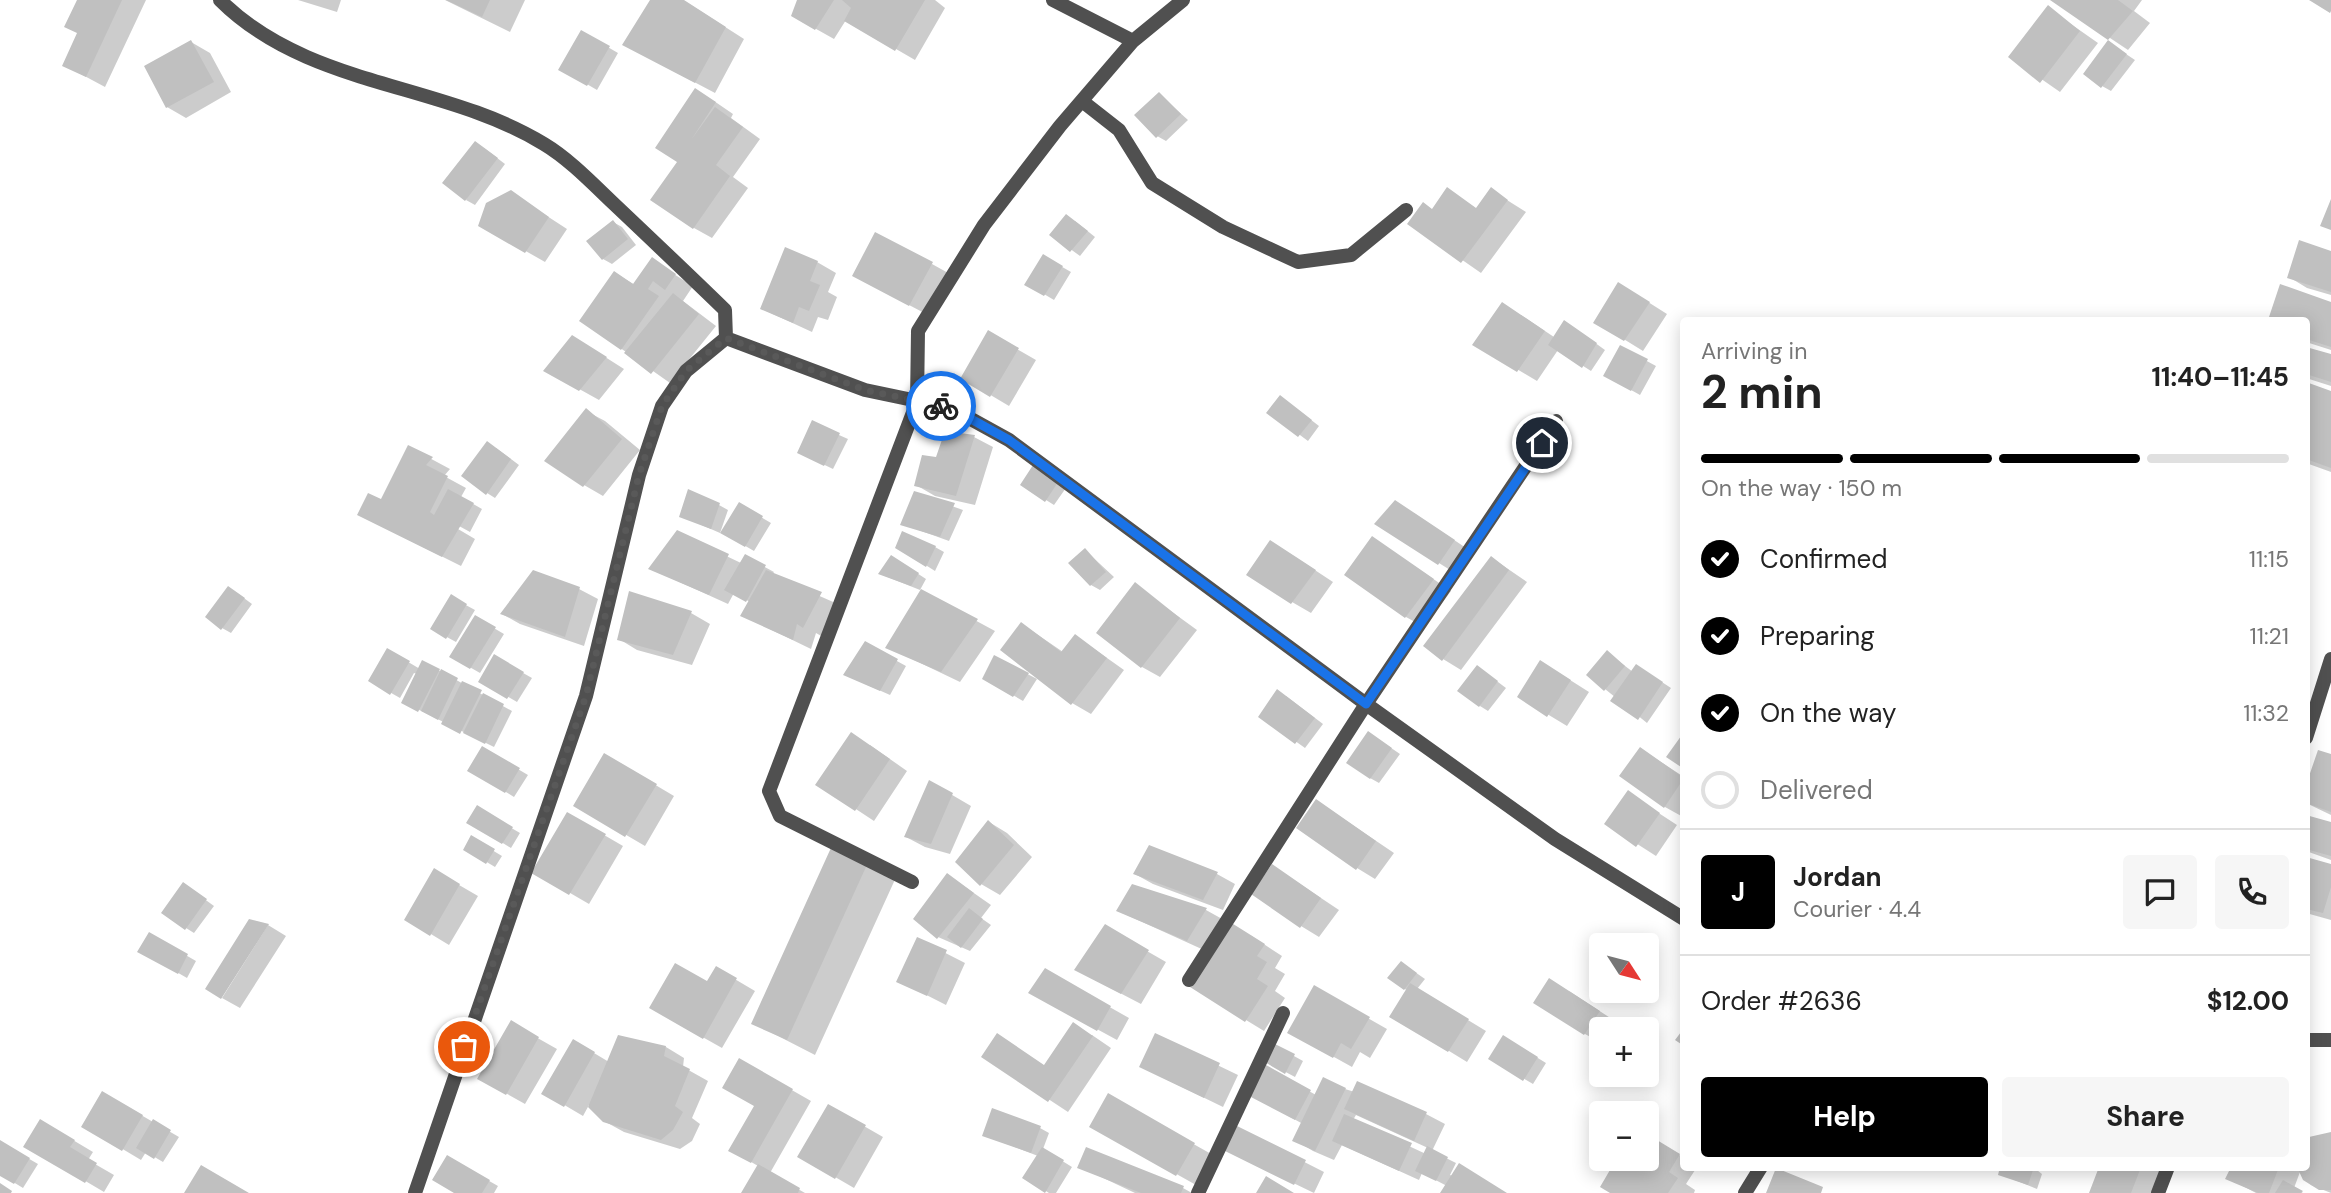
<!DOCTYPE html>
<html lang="en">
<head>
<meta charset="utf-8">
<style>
  :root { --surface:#fff; --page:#f6f6f6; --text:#222; --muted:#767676; --line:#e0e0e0; --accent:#000 }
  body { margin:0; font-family:"DM Sans",sans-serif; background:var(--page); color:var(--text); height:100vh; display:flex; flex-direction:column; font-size:26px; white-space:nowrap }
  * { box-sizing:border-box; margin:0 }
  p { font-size:23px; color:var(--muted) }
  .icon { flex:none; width:38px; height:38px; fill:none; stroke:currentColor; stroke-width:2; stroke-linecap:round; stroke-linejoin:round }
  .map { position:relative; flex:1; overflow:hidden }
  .side { position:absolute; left:1680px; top:317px; width:630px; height:854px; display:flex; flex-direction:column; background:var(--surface); border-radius:7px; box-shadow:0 4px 18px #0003 }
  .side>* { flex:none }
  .needle { width:46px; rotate:126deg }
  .tools { position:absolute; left:1589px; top:933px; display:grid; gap:14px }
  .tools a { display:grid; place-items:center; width:70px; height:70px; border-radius:7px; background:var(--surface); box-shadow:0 4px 18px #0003; font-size:35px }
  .pin { position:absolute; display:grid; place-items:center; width:60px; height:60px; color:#fff; margin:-30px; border:4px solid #fff; border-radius:50%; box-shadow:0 2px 7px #0007 }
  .courier { position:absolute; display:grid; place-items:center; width:70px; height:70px; margin:-35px; border:5px solid #1a73e8; border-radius:50%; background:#fff; color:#222; box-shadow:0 2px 9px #0007 }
  .headline em { font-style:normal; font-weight:700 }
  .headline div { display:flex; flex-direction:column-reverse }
  .headline { display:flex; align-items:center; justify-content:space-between; height:119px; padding:0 21px }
  h1 { font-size:46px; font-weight:700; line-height:52px }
  .bar { display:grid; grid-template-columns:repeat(4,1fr); gap:10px 7px; align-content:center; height:84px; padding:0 21px }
  .bar i { height:9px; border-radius:5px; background:var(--line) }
  .bar .active { background:var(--accent) }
  .bar p { grid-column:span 4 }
  .line { display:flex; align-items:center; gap:18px; padding:0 21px; border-top:2px solid var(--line) }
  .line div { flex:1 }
  .round { display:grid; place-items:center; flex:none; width:74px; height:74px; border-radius:7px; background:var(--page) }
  ol { padding:0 21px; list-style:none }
  li { display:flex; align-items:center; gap:21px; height:77px }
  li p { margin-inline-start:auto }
  li .icon { padding:7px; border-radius:50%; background:var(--accent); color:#fff; stroke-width:4 }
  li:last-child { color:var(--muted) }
  li i { width:38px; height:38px; border:4px solid var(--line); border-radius:50% }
  .primary-button { display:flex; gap:14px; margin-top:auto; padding:14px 21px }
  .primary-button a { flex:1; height:80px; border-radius:7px; background:var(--accent); color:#fff; font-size:28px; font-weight:700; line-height:80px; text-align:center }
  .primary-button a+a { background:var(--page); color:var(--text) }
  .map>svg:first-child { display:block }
  .shadow { fill:#0003; fill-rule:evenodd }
  .building { fill:#c0c0c0 }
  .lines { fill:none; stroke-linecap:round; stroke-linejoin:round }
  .street { stroke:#505050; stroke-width:14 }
  .done { stroke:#595959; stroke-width:7; stroke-dasharray:0 12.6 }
  .route { stroke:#1a73e8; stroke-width:9 }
</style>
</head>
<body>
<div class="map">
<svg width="2331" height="1193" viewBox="0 0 2331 1193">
  <rect width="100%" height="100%" fill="#fff"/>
  <!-- shadow -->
  <path class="shadow" d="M79 0H146L105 87 64 65 79 34Z
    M298 0H341L337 12Z
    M445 0H525L510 32Z
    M652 0H683L744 39 715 93 643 55Z
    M799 0H935L945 8 915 60 846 20 834 39 793 16Z
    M2053 0H2142L2134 11 2150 23 2128 50Z
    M2048 8 2098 43 2060 92 2010 57Z
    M582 32 618 53 597 90 561 69Z
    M191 42 210 53 231 92 186 118 167 107Z
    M2117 48 2135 60 2111 91 2102 86Z
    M1159 94 1188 120 1166 141 1157 136Z
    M714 101 733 114 731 118 760 139 733 177 748 188 712 238 694 228 679 161 658 147Z
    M484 148 505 164 475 205 466 200Z
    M1448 190 1477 209 1491 190 1526 212 1481 273 1409 223 1433 210Z
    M510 192 567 229 545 262 480 225Z
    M1075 221 1095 237 1080 256 1051 235Z
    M613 222 622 227 636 245 612 264 603 259Z
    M2331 252V295L2307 288 2289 277Z
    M1043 256 1071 272 1054 300 1027 284Z
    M817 262 836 273 828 292 837 297 828 320 818 317 812 332 762 309Z
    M932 264 950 274 928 315 873 286Z
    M669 271 693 286 683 301 716 326 670 383 582 321 615 273 635 285Z
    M2282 287 2331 303V350L2306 342V320H2270Z
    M1637 295 1667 314 1643 351 1596 322Z
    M1521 315 1554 337 1573 327 1605 350 1591 371 1558 350 1537 381 1475 344Z
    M989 333 1036 360 1009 406 962 378Z
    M1621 347 1656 366 1640 395 1606 376Z
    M591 348 624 369 599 400 545 370Z
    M2306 349 2331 356V386L2306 378Z
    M2306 384 2331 393V472L2306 463Z
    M1289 403 1319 426 1308 441 1269 412Z
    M586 411 605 421 640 450 603 496 584 485Z
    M812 423 848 439 833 469 808 457Z
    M974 437 993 447 975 505 935 496 916 485 937 459Z
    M409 447 450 469 444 476 466 488 461 497 482 509 470 532 459 526 458 529 475 539 461 566 359 515 382 502Z
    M496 448 519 465 495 498 487 493Z
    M1044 470 1068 485 1054 505 1046 500Z
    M915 493 963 510 949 541 902 524Z
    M739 504 771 523 754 551 723 533Z
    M719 505 728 510 720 533 681 516Z
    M1414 513 1472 552 1458 575 1377 524Z
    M678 533 741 563 745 556 774 572 772 575 840 605 823 637 816 633 811 649 743 616 750 602 734 593 728 604 651 569Z
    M1373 538 1451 591 1424 627 1406 617Z
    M897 547H935L944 552 935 571Z
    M1085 550 1114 577 1100 590 1091 585Z
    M1289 553 1333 582 1311 613 1292 602Z
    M1492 558 1527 582 1461 670 1443 659Z
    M900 562 926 579 920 590 880 574Z
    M1135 585 1197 630 1160 677 1142 667Z
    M579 589 598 599 584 646 520 624 502 614Z
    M921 591 995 631 960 682 887 647Z
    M237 593 252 604 231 633 222 628Z
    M630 593 691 613 710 624 692 665 637 650 619 639Z
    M451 597 475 610 456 642 432 629Z
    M475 617 504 634 480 673 452 657Z
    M1022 624 1063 652 1076 636 1124 670 1091 714 1072 703Z
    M866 644 906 666 890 695 854 679Z
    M388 650 420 669 423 662 442 672 512 711 494 747 403 702 417 674 414 673 400 698 370 681Z
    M1608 653 1633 672 1645 671 1671 688 1647 723 1605 689Z
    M495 657 532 678 517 702 481 681Z
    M995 657 1037 679 1023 701 985 679Z
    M1486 673 1506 688 1488 711 1480 706Z
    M1559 673 1589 692 1567 726 1519 697Z
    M1286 696 1323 724 1305 748 1260 716Z
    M1378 739 1400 754 1379 783 1370 778Z
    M870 745 907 771 874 821 818 784Z
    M482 748 528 775 514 797 470 770Z
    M1641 749 1684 777 1683 817 1665 807Z
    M605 755 674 796 645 846 575 805Z
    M2331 756V815L2306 803Z
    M930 782 971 806 950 854 925 847 906 837Z
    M1628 793 1677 825 1656 856 1606 824Z
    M1317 801 1394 853 1375 879 1357 868Z
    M477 808 520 833 511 848 469 822Z
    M568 814 623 846 589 904 534 872Z
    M2306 817 2331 824V860L2306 851Z
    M989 822 1007 833 1032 857 1000 895 981 884Z
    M472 838 502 856 495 867 465 849Z
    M836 842 898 873 815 1055 753 1023Z
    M2306 858 2331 866V920L2306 913Z
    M1273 866 1339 910 1319 937 1301 926Z
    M435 871 478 896 449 945 406 919Z
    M1135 874H1217L1235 884 1223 910 1153 884Z
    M948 875 991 905 981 918 991 925 970 951 938 937Z
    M1133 886 1206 910 1224 920 1206 951 1118 911Z
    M192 890 214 906 194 933 186 928Z
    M268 925 286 936 240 1008 222 998Z
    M1105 927 1166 962 1141 1004 1095 980Z
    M149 934 196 961 187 978 140 951Z
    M1250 935 1282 956 1275 968 1285 974 1275 991 1285 998 1264 1031 1246 1020Z
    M918 939 965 963 946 1005 899 981Z
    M1402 963 1425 979 1417 989 1486 1031 1467 1062 1392 1016 1408 990 1404 989Z
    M716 968 755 991 722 1048 651 1008 708 983Z
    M1046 971 1129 1018 1117 1040 1049 1003Z
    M1315 988 1387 1029 1370 1058 1360 1052 1352 1067 1289 1032Z
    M1569 991 1618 1023 1614 1029H1601V1043L1585 1034Z
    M511 1023 557 1049 525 1104 479 1078Z
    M1092 1035 1111 1048 1068 1112 983 1056 1045 1066Z
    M1155 1035 1238 1075 1223 1107 1141 1067Z
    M574 1041 609 1062 666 1047 684 1058 683 1067 708 1081 692 1118 700 1124 692 1141 680 1149 624 1132 604 1121 589 1105 583 1116 544 1093Z
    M1512 1042 1546 1063 1533 1084 1491 1059Z
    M1274 1045 1303 1061 1295 1077 1265 1061Z
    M739 1060 811 1101 770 1173 805 1193H743L758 1166 731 1150 757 1105Z
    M1266 1067 1316 1095 1345 1089 1426 1114 1445 1124 1432 1151 1456 1163 1450 1175 1505 1193H1442L1447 1186 1422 1173 1419 1180 1342 1145 1334 1160 1313 1151 1295 1140 1303 1124 1270 1106ZM1356 1115 1428 1148 1426 1154 1353 1120Z
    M103 1093 179 1137 163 1162 146 1152 141 1160 84 1126Z
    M1108 1096 1213 1155 1196 1185 1091 1126Z
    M829 1106 883 1137 854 1188 799 1156Z
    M41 1121 93 1152 88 1160 114 1175 104 1192 26 1146Z
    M1236 1127 1324 1172 1314 1193 1225 1150Z
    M1040 1128 1049 1133 1043 1149 1072 1167 1056 1193H1049L1025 1178 1038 1156 984 1135Z
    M1647 1135 1684 1158V1167H1697L1686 1184 1695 1190 1694 1193H1613L1647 1158Z
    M2331 1135V1193L2311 1185 2300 1172 2294 1188 2303 1193H2256L2228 1178 2232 1167H2294L2300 1171 2306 1167V1143L2310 1138Z
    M0 1142 38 1164 23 1188 0 1174Z
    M447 1157 498 1186 494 1193H458Z
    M1080 1167 1183 1188 1192 1193H1135Z
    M2033 1167 2042 1174 2037 1189 2000 1174Z
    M2101 1167H2164L2154 1193H2091Z"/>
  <!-- building -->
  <path class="building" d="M77 0H122L86 77 62 66 77 33 64 27Z
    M446 0H490L482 17Z
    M650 0H684L726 27 695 83 622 45Z
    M797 0H834L815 30 791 16Z
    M842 0H925L895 51 844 21 851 8Z
    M2050 0H2118L2133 11 2108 40 2127 54 2101 88 2083 74 2108 40Z
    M2309 0H2331V11L2330 13Z
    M2048 5 2080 31 2040 83 2008 57Z
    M581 30 610 46 587 86 558 70Z
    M191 40 214 82 166 108 144 66Z
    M695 88 716 102 691 140 715 107 743 127 716 165 730 176 693 229 650 200 677 162 655 148Z
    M1159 92 1181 114 1156 138 1134 115Z
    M475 141 498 158 465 201 442 183Z
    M1447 187 1476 208 1491 187 1508 200 1461 263 1407 224 1423 202 1432 209Z
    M511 190 549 217 525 253 478 226 486 203Z
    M2331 199V230L2320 226Z
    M1066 214 1088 231 1070 252 1049 235Z
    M613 220 628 239 602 260 586 241Z
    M875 232 933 262 909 306 852 276Z
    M2299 240 2331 251V292L2287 278Z
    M785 247 818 261 810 281 820 285 809 311 799 307 793 323 760 309Z
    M1043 254 1063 266 1044 296 1024 285Z
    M652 257 676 274 665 290 653 281 648 289 659 296 621 350 579 321 614 271 633 284Z
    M1618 282 1650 302 1624 341 1593 323Z
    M2280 284 2331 302V347L2306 339V320H2268Z
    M673 293 699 314 651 374 624 353Z
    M1502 302 1545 331 1517 372 1472 345Z
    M1564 320 1597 343 1582 368 1548 345Z
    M988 330 1019 348 990 397 960 379Z
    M572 335 607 357 579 391 543 371Z
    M1620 345 1648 359 1631 391 1603 376Z
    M2306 347 2331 354V382L2306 374Z
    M2306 382 2331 391V468L2306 459Z
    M1280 395 1312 420 1298 437 1266 413Z
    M586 408 622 439 583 487 544 461Z
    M812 420 840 433 824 466 797 453Z
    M945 431 975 435 956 496 914 486 922 455 936 457Z
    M487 441 511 459 486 495 461 476Z
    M408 445 433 457 426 465 448 476 430 512 434 515 448 489 474 503 442 557 357 515 368 493 381 499Z
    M1035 462 1060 479 1045 502 1020 485Z
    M688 489 720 503 711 529 679 517Z
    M914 491 955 503 940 537 900 525Z
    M1395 500 1455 540 1438 565 1374 524Z
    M739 502 763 516 745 547 720 533Z
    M677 530 729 554 709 595 648 569Z
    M902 531 936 546 926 567 895 548Z
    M1372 536 1434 579 1405 618 1344 575Z
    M1270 540 1316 570 1291 604 1246 575Z
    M1085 548 1106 572 1090 586 1068 563Z
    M745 554 766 565 746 602 724 590Z
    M891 555 919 573 911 586 878 574Z
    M1491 556 1509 570 1442 661 1423 646Z
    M533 570 580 587 565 637 500 614Z
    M766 570 822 592 803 628 797 624 793 640 740 616Z
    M1135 582 1180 618 1141 668 1096 633Z
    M228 586 245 598 221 630 205 617Z
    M921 589 978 619 941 672 885 648Z
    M629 591 692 611 673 655 617 640Z
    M451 594 467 604 446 639 430 629Z
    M475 615 496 627 470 669 449 657Z
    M1021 622 1061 652 1075 634 1107 658 1071 705 1000 650Z
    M865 641 898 659 880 691 843 675Z
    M387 648 410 661 390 695 368 681Z
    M1607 650 1625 666 1604 691 1586 675Z
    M494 654 524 672 507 699 478 682Z
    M994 655 1029 673 1013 697 982 679Z
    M422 660 440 669 418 712 401 703Z
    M1540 660 1571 680 1547 717 1517 697Z
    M1636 664 1663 682 1638 720 1610 701Z
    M1477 665 1498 681 1479 707 1457 691Z
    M441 669 458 678 438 720 421 711Z
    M462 681 482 690 460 734 441 724Z
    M1277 689 1315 718 1295 744 1258 717Z
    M483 693 504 704 485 744 463 733Z
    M1368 731 1392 748 1370 779 1346 763Z
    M851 732 890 759 855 811 815 785Z
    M1684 732V769L1666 757Z
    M482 746 520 768 505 793 467 771Z
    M1640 747 1684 778 1664 808 1619 776Z
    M2318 750 2331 754V812L2306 803V785Z
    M604 753 657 784 625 837 573 806Z
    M929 780 953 793 931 844 904 837Z
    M1628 790 1660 813 1636 847 1604 824Z
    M1316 799 1376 841 1356 870 1296 828Z
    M477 805 513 827 502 844 466 823Z
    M567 812 606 834 569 895 531 873Z
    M2306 815 2331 822V856L2306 849Z
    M988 820 1014 845 980 886 955 862Z
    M471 835 495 849 486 864 463 850Z
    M835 839 871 856 787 1040 751 1024Z
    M1149 845 1218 872 1203 900 1133 874Z
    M2306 857 2331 864V887L2323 913 2306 909Z
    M1272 864 1321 898 1300 928 1251 894Z
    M434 868 460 884 430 936 404 920Z
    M947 873 974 893 937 939 913 919Z
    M183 882 207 899 185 930 161 913Z
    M1132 884 1207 908 1187 941 1116 911Z
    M969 908 983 919 961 948 947 937Z
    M249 919 269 924 221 999 205 989Z
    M1230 922 1265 944 1257 956 1267 962 1257 979 1268 986 1245 1022 1190 987Z
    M1105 924 1149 950 1121 994 1074 970Z
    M149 932 188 954 178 974 137 952Z
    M917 937 947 950 927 996 896 982Z
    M1401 961 1417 973 1404 990 1387 978Z
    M675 963 707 981 716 966 737 978 703 1039 649 1008Z
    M1045 968 1111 1006 1097 1031 1028 993Z
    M1549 978 1600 1011 1584 1035 1533 1003Z
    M1410 983 1469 1019 1448 1052 1389 1017Z
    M1314 985 1370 1017 1351 1049 1341 1043 1333 1058 1287 1033Z
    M511 1020 539 1037 506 1095 477 1079Z
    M1073 1022 1093 1036 1048 1102 981 1057 997 1033 1044 1065Z
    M1684 1028V1046L1675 1040Z
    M1155 1033 1220 1063 1204 1098 1139 1067Z
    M618 1035 666 1046 664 1056 690 1069 675 1106 683 1112 673 1130 661 1140 603 1122 588 1107Z
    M1503 1035 1538 1057 1523 1081 1488 1059Z
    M573 1039 595 1052 564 1107 541 1094Z
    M1273 1043 1295 1054 1285 1074 1263 1061Z
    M739 1058 793 1089 751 1163 728 1151 754 1106 722 1088Z
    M1266 1065 1311 1090 1295 1120 1249 1096Z
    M1323 1077 1346 1088 1315 1151 1292 1141Z
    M1357 1081 1427 1112 1414 1141 1344 1109Z
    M102 1091 143 1115 122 1151 81 1127Z
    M1108 1093 1195 1143 1176 1176 1089 1127Z
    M828 1104 866 1125 835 1179 797 1157Z
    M992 1108 1041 1126 1031 1153 982 1136Z
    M1344 1114 1412 1143 1399 1171 1332 1141Z
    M40 1119 75 1140 70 1147 97 1163 85 1183 23 1147Z
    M153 1119 171 1130 154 1159 136 1148Z
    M1235 1125 1306 1160 1294 1185 1223 1150Z
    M2331 1132V1190H2319L2303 1180 2297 1167H2306L2309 1137Z
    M1647 1134 1680 1154 1669 1172 1678 1178 1668 1193H1610L1600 1187 1617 1158H1647Z
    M0 1140 30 1158 14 1184 0 1176Z
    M1427 1146 1448 1157 1436 1181 1415 1171Z
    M1042 1147 1064 1160 1045 1193 1022 1178Z
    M1086 1147 1184 1186 1181 1193H1141L1077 1168Z
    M447 1155 490 1180 482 1193H454L432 1180Z
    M1459 1163 1507 1193H1440Z
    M758 1164 800 1188 798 1193H741Z
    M201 1165 249 1193H184Z
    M2000 1167H2034L2028 1185 1998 1175Z
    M2099 1167H2141L2131 1193H2089Z
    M2231 1167H2279L2269 1193H2258L2225 1179Z
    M1776 1168 1823 1187 1821 1193H1766Z
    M1266 1176 1294 1193H1256Z
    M2283 1180 2303 1191 2301 1193H2275Z
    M0 1183 12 1191 11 1193H0Z"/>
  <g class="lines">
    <!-- street -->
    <path class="street" d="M220 0C308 88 443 82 544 144 569 159 592 183 613 203 650 238 688 274 725 310L726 338 865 390 951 408 1009 440 1366 704 1555 839 1684 919
      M1053 0 1133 41
      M1082 101 1119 130 1152 183 1223 227 1298 262 1351 255 1406 210
      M2306 738 2331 659
      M912 882 780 816 769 791 917 402 918 331 984 225 1060 126 1133 41 1183 0
      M1189 980 1366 704 1556 421
      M2306 1040H2331
      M415 1193 586 696 639 475 662 406 686 371 726 338
      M1198 1193 1283 1013
      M1745 1193 1761 1167
      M2158 1193 2168 1167"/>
  </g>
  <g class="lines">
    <!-- done -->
    <path class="done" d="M464 1047 586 696 639 475 662 406 686 371 726 338 865 390 941 406"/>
    <!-- route -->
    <path class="route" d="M941 406 951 408 1009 440 1366 704 1542 443"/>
  </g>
</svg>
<div class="tools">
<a><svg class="needle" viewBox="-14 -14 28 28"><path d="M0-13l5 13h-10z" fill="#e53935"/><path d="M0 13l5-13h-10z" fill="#767676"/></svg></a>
<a>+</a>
<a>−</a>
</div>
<div class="pin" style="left:464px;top:1047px;background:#ea580c"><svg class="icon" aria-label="bag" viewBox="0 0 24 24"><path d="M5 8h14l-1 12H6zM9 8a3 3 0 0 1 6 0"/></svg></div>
<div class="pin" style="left:1542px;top:443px;background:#1f2937"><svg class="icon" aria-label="home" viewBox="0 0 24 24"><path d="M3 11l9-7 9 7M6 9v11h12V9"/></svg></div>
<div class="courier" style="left:941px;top:406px"><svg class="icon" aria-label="bike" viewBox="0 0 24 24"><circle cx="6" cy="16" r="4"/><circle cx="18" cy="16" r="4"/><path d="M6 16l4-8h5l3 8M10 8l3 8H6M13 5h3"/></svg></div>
<section class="side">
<div class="headline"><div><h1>2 min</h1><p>Arriving in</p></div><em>11:40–11:45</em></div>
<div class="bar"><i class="active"></i><i class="active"></i><i class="active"></i><i></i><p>On the way · 150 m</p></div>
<ol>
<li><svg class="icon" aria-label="check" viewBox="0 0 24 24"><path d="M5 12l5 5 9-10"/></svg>Confirmed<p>11:15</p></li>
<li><svg class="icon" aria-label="check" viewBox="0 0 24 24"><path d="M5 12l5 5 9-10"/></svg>Preparing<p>11:21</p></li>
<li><svg class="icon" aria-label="check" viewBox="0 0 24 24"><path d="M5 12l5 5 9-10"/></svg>On the way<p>11:32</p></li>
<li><i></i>Delivered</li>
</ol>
<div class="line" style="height:126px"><b class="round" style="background:var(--accent);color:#fff">J</b><div><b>Jordan</b><p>Courier · 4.4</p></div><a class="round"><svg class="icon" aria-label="chat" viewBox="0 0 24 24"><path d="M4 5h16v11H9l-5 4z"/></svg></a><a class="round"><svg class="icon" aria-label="phone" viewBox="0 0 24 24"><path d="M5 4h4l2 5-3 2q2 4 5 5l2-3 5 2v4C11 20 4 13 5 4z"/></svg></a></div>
<div class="line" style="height:91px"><div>Order #2636</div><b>$12.00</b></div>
<div class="primary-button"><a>Help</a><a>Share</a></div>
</section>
</div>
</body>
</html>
